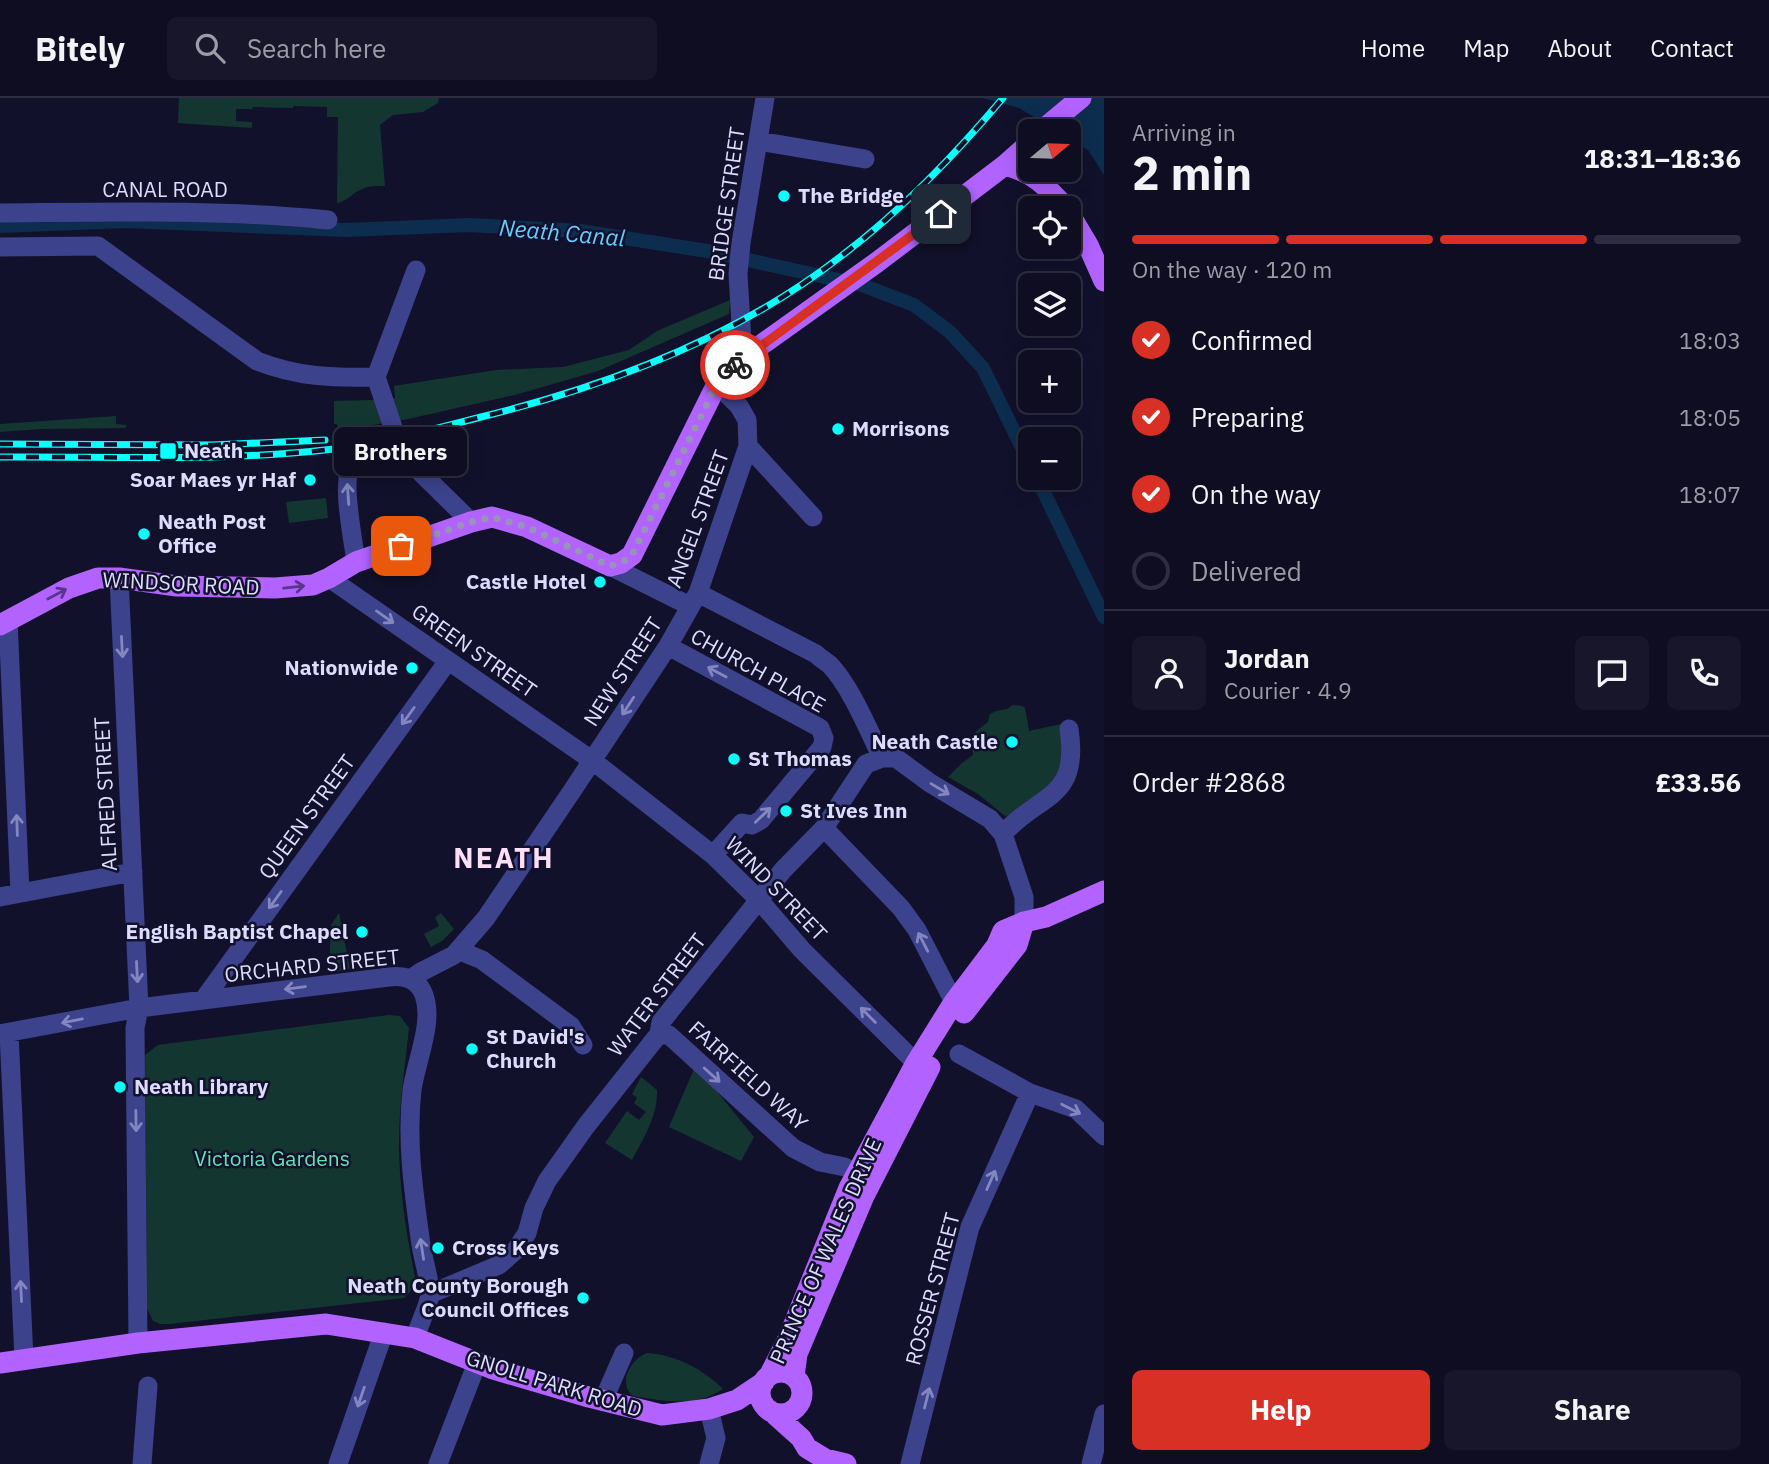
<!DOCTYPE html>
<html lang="en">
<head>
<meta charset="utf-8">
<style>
  :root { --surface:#0e0d21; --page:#17162a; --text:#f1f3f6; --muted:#9b9ca5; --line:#2e2d3f; --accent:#d93025 }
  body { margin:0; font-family:"IBM Plex Sans",sans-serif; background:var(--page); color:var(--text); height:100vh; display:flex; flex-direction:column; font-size:26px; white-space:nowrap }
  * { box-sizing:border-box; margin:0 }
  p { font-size:23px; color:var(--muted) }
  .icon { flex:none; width:38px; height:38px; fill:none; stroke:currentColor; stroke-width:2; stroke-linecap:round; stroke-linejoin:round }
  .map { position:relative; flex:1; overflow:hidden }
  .sheet { display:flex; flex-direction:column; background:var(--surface); width:665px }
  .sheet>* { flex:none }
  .needle { width:46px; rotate:71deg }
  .buttons { position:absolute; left:1018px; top:21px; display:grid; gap:14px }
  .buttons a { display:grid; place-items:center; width:63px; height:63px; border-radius:10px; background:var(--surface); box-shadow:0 4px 18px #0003,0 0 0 2px var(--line); font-size:35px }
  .pin { position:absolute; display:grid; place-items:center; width:60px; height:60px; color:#fff; margin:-30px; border-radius:14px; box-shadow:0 4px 10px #0006 }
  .courier { position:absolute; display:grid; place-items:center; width:70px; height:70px; margin:-35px; border:5px solid #d93025; border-radius:50%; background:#fff; color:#222; box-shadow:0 2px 9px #0007 }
  .bubble { position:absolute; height:49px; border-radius:10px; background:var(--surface); box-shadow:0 4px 18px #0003,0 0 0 2px var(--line); font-size:23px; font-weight:700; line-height:49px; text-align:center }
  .head em { font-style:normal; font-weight:700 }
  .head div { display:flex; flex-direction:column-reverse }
  .head { display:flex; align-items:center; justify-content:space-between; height:119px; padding:0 28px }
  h1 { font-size:46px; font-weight:700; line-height:52px }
  .bar { display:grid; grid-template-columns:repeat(4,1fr); gap:10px 7px; align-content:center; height:84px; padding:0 28px }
  .bar i { height:9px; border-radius:5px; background:var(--line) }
  .bar .selected { background:var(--accent) }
  .bar p { grid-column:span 4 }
  .line { display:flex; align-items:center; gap:18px; padding:0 28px; border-top:2px solid var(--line) }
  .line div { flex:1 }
  .round { display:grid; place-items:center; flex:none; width:74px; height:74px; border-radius:10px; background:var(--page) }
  ol { padding:0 28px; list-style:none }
  li { display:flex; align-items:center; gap:21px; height:77px }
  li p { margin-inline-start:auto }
  li .icon { padding:7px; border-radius:50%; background:var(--accent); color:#fff; stroke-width:4 }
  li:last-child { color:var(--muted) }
  li i { width:38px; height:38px; border:4px solid var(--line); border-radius:50% }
  .button { display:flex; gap:14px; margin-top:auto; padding:14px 28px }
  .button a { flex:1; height:80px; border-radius:10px; background:var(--accent); color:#fff; font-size:28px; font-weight:700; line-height:80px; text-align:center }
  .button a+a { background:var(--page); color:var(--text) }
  header { display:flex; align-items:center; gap:42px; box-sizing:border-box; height:98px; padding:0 35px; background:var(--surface); border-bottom:2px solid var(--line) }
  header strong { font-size:33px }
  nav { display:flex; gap:38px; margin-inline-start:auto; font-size:24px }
  .search { width:490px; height:63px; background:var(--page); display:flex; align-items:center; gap:18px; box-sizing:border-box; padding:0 24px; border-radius:10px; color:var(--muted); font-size:26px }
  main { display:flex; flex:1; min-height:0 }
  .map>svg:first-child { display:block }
  .green { fill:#143631 }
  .water { fill:#0d2d4f }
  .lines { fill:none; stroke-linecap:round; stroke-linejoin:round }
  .canal { stroke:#0d2d4f; stroke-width:14 }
  .minor { stroke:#3c428b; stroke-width:19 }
  .major { stroke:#b263ff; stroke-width:21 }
  .rail-casing { stroke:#08fffb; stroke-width:7 }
  .rail { stroke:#12112c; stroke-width:4.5; stroke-dasharray:13; stroke-linecap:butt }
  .oneway { stroke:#8487bf }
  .oneway2 { stroke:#5a368b }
  .done { stroke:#9595b5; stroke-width:7; stroke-dasharray:0 12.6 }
  .route { stroke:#d93025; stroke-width:9 }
  .poi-dot { fill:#08fffb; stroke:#12112c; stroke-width:2.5 }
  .labels { text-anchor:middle; stroke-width:5; stroke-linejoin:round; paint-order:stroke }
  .street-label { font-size:21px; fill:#dcdcff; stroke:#12112c }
  .poi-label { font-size:21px; font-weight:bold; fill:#dcdcff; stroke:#12112c; text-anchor:start }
  .park-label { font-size:21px; fill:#65e2b4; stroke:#12112c }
  .water-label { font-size:23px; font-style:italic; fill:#6acbff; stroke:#12112c }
  .district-label { font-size:28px; font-weight:bold; letter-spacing:2px; fill:#ffdef7; stroke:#12112c }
</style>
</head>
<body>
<header>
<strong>Bitely</strong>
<div class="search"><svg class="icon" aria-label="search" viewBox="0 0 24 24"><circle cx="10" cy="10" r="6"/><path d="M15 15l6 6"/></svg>Search here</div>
<nav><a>Home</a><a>Map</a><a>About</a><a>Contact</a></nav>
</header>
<main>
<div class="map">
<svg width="1104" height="1366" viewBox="0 0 1104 1366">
  <rect width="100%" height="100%" fill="#12112c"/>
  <!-- green -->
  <path class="green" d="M179 0H439L438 5 423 14 393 17 380 27 385 88C377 88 369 87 362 91 352 95 348 103 337 105L338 19H327V9L293 8V10L253 9 252 11H236V23L252 24V30L178 25Z
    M730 202 729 216 598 273 515 297 408 321 338 333 337 326H334V303C354 302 374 303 395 300L394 288 496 272 563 269 629 252 657 233Z
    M116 318V326L126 327V330L40 331 0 334V326Z
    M326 400 328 420 289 425 286 404Z
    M1013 607 1022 608 1025 610 1029 633 1061 626 1065 647 1054 691 1011 717 1005 718 978 696 948 679 962 665 973 657C970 638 973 635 988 624L990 616 996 613 1007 611Z
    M339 815 350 871 329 875 331 827Z
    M441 815 454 831 442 843 431 849 424 836 439 828 435 819Z
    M389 917 400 918 409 930C405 968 399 1006 399 1044 399 1090 406 1134 415 1179 415 1189 411 1194 404 1200L169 1226H160L153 1223 147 1210 145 957 158 947Z
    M694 971 714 990 754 1039 741 1063 669 1029Z
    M641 979 657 992C658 1017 644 1040 632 1062L605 1045 627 1013 639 1022 646 1014 634 1005 637 1000 632 996Z
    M647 1255C676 1257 703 1271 723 1291 694 1310 666 1303 633 1298 617 1285 631 1261 647 1255Z"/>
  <!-- water -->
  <path class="water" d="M983 0H1104V77L1088 52 1069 41V33H1057L1019 10Z"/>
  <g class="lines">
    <!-- canal -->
    <path class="canal" d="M0 128 127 123 345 132 469 127 580 133 707 153 862 187 914 207 950 234 983 270 1031 368
      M1037 380 1104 519"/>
    <!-- minor -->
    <path class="minor" d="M758 43 865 61
      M0 115C110 114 219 111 328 122
      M0 149 98 148 257 263C298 279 332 280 376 279
      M743 260 738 176 741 145 765 0
      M376 279 402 356 471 424
      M376 279 416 172
      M717 286 739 308 747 322 748 348 813 419
      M356 464C354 446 339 376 354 366 363 361 372 366 381 364 388 363 396 359 402 356
      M610 468 690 508
      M119 480 139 910 135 930 138 1245
      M329 480 593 663 713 757 759 802 802 852 916 965
      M698 495 816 556C820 560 825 563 829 566 850 587 869 633 882 660
      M8 522 20 795
      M668 548 820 630 824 640 822 649 761 722 752 727 742 725 713 757
      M824 730 901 810 917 832 954 904
      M1003 736C1039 695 1080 703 1069 631
      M0 799 133 774
      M458 852 482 862 571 928 583 947
      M411 881 419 875 454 857 486 820 572 693 668 548 698 495 748 348
      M204 901 448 563
      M9 935 24 1261
      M0 936 139 910 389 879C405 877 418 881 424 897 434 925 416 963 412 992 406 1044 414 1096 421 1147 423 1161 430 1182 430 1195 430 1205 418 1229 415 1240
      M659 936 669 937 793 1050 820 1064 845 1069
      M959 956 1030 995 1076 1011 1104 1038
      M430 1196 499 1167 516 1152 527 1135 534 1110 547 1083 586 1028 659 936 661 924 783 772 824 730 866 666 882 660H896L930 685 990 721 1003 736 1024 799V824
      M603 1303 624 1255
      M709 1311 716 1340 709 1366
      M142 1366 148 1288
      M338 1366 384 1234
      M438 1366 477 1265
      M910 1366 970 1129 1030 995
      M1091 1366 1104 1316"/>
    <!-- major -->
    <path class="major" d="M1041 33 1081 0
      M1005 67C1035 75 1046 88 1066 110
      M1069 115 1088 147 1104 183
      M0 527 69 490 98 480H119L177 488 275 490 313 487 329 480 356 464 471 424 492 419 527 429 610 468 621 465 632 457 717 286 727 274 743 260 876 165 1005 67 1031 44
      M964 915 1017 847 1024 824
      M0 1265 138 1245 326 1226 415 1240 493 1271 585 1298 662 1317 709 1311 737 1302 764 1284
      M760 1295a21 21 0 1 1 42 0a21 21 0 1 1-42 0Z
      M769 1278 788 1241 849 1090 916 965 954 904 997 847 1003 833 1024 824 1046 819 1104 793
      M794 1278 797 1256 864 1098 930 969
      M772 1314 801 1340 807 1350 825 1361 846 1366"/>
    <defs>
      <path id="rail" d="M0 346 212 347 325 342
        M0 359C111 358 224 364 334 351 384 345 433 331 481 319 608 288 736 240 840 159 902 112 953 59 1003 0"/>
    </defs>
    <!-- rail casing -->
    <use href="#rail" class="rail-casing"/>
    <!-- rail -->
    <use href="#rail" class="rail"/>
  </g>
  <!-- one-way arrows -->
  <defs><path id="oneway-shaft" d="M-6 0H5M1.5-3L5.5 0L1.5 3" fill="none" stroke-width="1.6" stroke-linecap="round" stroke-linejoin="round" transform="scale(1.75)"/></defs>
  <g class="oneway">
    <use href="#oneway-shaft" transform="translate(348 396) rotate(-94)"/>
    <use href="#oneway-shaft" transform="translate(385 519) rotate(35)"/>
    <use href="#oneway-shaft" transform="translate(122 549) rotate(87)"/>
    <use href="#oneway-shaft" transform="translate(717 574) rotate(-152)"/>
    <use href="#oneway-shaft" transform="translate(628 608) rotate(123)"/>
    <use href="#oneway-shaft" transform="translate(408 618) rotate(126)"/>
    <use href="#oneway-shaft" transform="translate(940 691) rotate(31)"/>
    <use href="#oneway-shaft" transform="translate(763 717) rotate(-44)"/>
    <use href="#oneway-shaft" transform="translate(17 727) rotate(-92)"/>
    <use href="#oneway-shaft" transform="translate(275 802) rotate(126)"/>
    <use href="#oneway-shaft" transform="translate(923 844) rotate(-117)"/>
    <use href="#oneway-shaft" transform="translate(137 874) rotate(87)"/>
    <use href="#oneway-shaft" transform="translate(295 890) rotate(173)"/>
    <use href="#oneway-shaft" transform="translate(868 917) rotate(-135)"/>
    <use href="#oneway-shaft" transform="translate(72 923) rotate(169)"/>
    <use href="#oneway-shaft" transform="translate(712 977) rotate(42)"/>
    <use href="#oneway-shaft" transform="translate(1071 1011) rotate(27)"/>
    <use href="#oneway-shaft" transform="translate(136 1023) rotate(89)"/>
    <use href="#oneway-shaft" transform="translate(991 1082) rotate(-66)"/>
    <use href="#oneway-shaft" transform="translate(422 1151) rotate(-99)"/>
    <use href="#oneway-shaft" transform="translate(21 1193) rotate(-93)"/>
    <use href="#oneway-shaft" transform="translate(361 1299) rotate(109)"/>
    <use href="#oneway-shaft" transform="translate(927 1300) rotate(-76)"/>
  </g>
  <g class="oneway2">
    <use href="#oneway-shaft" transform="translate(294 489) rotate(-6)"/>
    <use href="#oneway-shaft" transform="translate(57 496) rotate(-28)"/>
  </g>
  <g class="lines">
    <!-- done -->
    <path class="done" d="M401 448 471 424 492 419 527 429 610 468 621 465 632 457 717 286 727 274 735 267"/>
    <!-- route -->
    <path class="route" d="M735 267 941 116"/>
  </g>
  <!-- markers -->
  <g class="poi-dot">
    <circle cx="784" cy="98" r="7"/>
    <circle cx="838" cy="331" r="7"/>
    <rect x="159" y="344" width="18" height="18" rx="3.5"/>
    <circle cx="310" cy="382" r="7"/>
    <circle cx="144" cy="436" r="7"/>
    <circle cx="600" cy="484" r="7"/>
    <circle cx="412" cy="570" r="7"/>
    <circle cx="1012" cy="644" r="7"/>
    <circle cx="734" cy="661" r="7"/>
    <circle cx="786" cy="713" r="7"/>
    <circle cx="362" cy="834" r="7"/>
    <circle cx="472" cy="951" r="7"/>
    <circle cx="120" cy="989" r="7"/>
    <circle cx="438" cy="1150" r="7"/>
    <circle cx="583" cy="1200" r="7"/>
  </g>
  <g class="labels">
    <!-- street labels -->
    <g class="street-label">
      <text x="165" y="99">CANAL ROAD</text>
      <text transform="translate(727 106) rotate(-82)" y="7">BRIDGE STREET</text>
      <text transform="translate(698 421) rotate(-70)" y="7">ANGEL STREET</text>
      <text transform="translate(181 486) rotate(3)" y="7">WINDSOR ROAD</text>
      <text transform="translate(474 553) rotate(35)" y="7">GREEN STREET</text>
      <text transform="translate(758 573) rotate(29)" y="7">CHURCH PLACE</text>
      <text transform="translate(623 574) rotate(-57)" y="7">NEW STREET</text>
      <text transform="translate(106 696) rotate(-93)" y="7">ALFRED STREET</text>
      <text transform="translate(307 719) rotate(-54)" y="7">QUEEN STREET</text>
      <text transform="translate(776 791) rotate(46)" y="7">WIND STREET</text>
      <text transform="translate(312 868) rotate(-6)" y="7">ORCHARD STREET</text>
      <text transform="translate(657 897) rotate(-53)" y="7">WATER STREET</text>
      <text transform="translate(748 978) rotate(42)" y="7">FAIRFIELD WAY</text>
      <text transform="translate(826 1153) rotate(-66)" y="7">PRINCE OF WALES DRIVE</text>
      <text transform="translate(933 1191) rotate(-75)" y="7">ROSSER STREET</text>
      <text transform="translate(554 1286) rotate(17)" y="7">GNOLL PARK ROAD</text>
    </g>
    <!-- poi labels -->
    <g class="poi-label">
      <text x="798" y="105">The Bridge</text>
      <text x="852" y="338">Morrisons</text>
      <text x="184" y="360">Neath</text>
      <text x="296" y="389" text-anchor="end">Soar Maes yr Haf</text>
      <text x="158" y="431">Neath Post<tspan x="158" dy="24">Office</tspan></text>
      <text x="586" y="491" text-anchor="end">Castle Hotel</text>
      <text x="398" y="577" text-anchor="end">Nationwide</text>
      <text x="998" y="651" text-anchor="end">Neath Castle</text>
      <text x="748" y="668">St Thomas</text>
      <text x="800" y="720">St Ives Inn</text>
      <text x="348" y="841" text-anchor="end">English Baptist Chapel</text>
      <text x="486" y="946">St David's<tspan x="486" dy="24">Church</tspan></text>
      <text x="134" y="996">Neath Library</text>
      <text x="452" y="1157">Cross Keys</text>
      <text x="569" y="1195" text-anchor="end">Neath County Borough<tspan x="569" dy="24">Council Offices</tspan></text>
    </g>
    <!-- park labels -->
    <g class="park-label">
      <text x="272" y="1068">Victoria Gardens</text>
    </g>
    <!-- water labels -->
    <g class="water-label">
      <text transform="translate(562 135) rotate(5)" y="8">Neath Canal</text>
    </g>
    <!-- district labels -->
    <g class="district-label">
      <text x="504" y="770">NEATH</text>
    </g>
  </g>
</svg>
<div class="buttons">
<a><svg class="needle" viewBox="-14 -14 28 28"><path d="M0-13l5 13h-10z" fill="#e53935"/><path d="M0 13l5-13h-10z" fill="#9b9ca5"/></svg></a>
<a><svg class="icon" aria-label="locate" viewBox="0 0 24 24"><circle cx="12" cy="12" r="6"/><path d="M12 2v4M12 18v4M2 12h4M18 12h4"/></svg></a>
<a><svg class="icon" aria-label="layers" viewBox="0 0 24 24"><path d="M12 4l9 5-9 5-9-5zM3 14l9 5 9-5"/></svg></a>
<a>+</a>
<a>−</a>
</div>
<div class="pin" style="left:401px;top:448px;background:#ea580c"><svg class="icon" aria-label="bag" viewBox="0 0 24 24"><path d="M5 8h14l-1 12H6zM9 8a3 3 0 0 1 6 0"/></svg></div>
<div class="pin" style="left:941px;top:116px;background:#1f2937"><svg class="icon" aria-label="home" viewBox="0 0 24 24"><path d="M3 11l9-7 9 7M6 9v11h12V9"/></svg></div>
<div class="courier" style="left:735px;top:267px"><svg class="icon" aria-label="bike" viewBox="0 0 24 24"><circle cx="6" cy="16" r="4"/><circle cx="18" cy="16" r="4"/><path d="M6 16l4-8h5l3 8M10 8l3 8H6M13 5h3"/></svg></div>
<div class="bubble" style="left:334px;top:329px;width:133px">Brothers</div>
</div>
<section class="sheet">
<div class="head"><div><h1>2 min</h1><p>Arriving in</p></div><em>18:31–18:36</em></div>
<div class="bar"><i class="selected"></i><i class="selected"></i><i class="selected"></i><i></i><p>On the way · 120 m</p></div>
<ol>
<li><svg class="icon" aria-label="check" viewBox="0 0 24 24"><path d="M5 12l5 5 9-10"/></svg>Confirmed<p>18:03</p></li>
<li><svg class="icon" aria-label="check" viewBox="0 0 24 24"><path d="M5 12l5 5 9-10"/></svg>Preparing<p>18:05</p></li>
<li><svg class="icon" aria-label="check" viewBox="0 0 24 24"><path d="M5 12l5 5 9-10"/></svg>On the way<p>18:07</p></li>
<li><i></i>Delivered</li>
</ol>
<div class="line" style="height:126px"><a class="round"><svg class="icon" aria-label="person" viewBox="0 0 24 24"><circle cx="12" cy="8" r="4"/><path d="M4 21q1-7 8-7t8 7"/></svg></a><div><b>Jordan</b><p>Courier · 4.9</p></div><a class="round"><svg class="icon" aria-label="chat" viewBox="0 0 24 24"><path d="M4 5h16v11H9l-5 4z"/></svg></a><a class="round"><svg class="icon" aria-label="phone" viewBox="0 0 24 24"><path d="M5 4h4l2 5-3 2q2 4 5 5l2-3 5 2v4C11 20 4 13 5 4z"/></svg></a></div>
<div class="line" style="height:91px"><div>Order #2868</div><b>£33.56</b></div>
<div class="button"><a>Help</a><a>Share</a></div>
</section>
</main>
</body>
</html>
